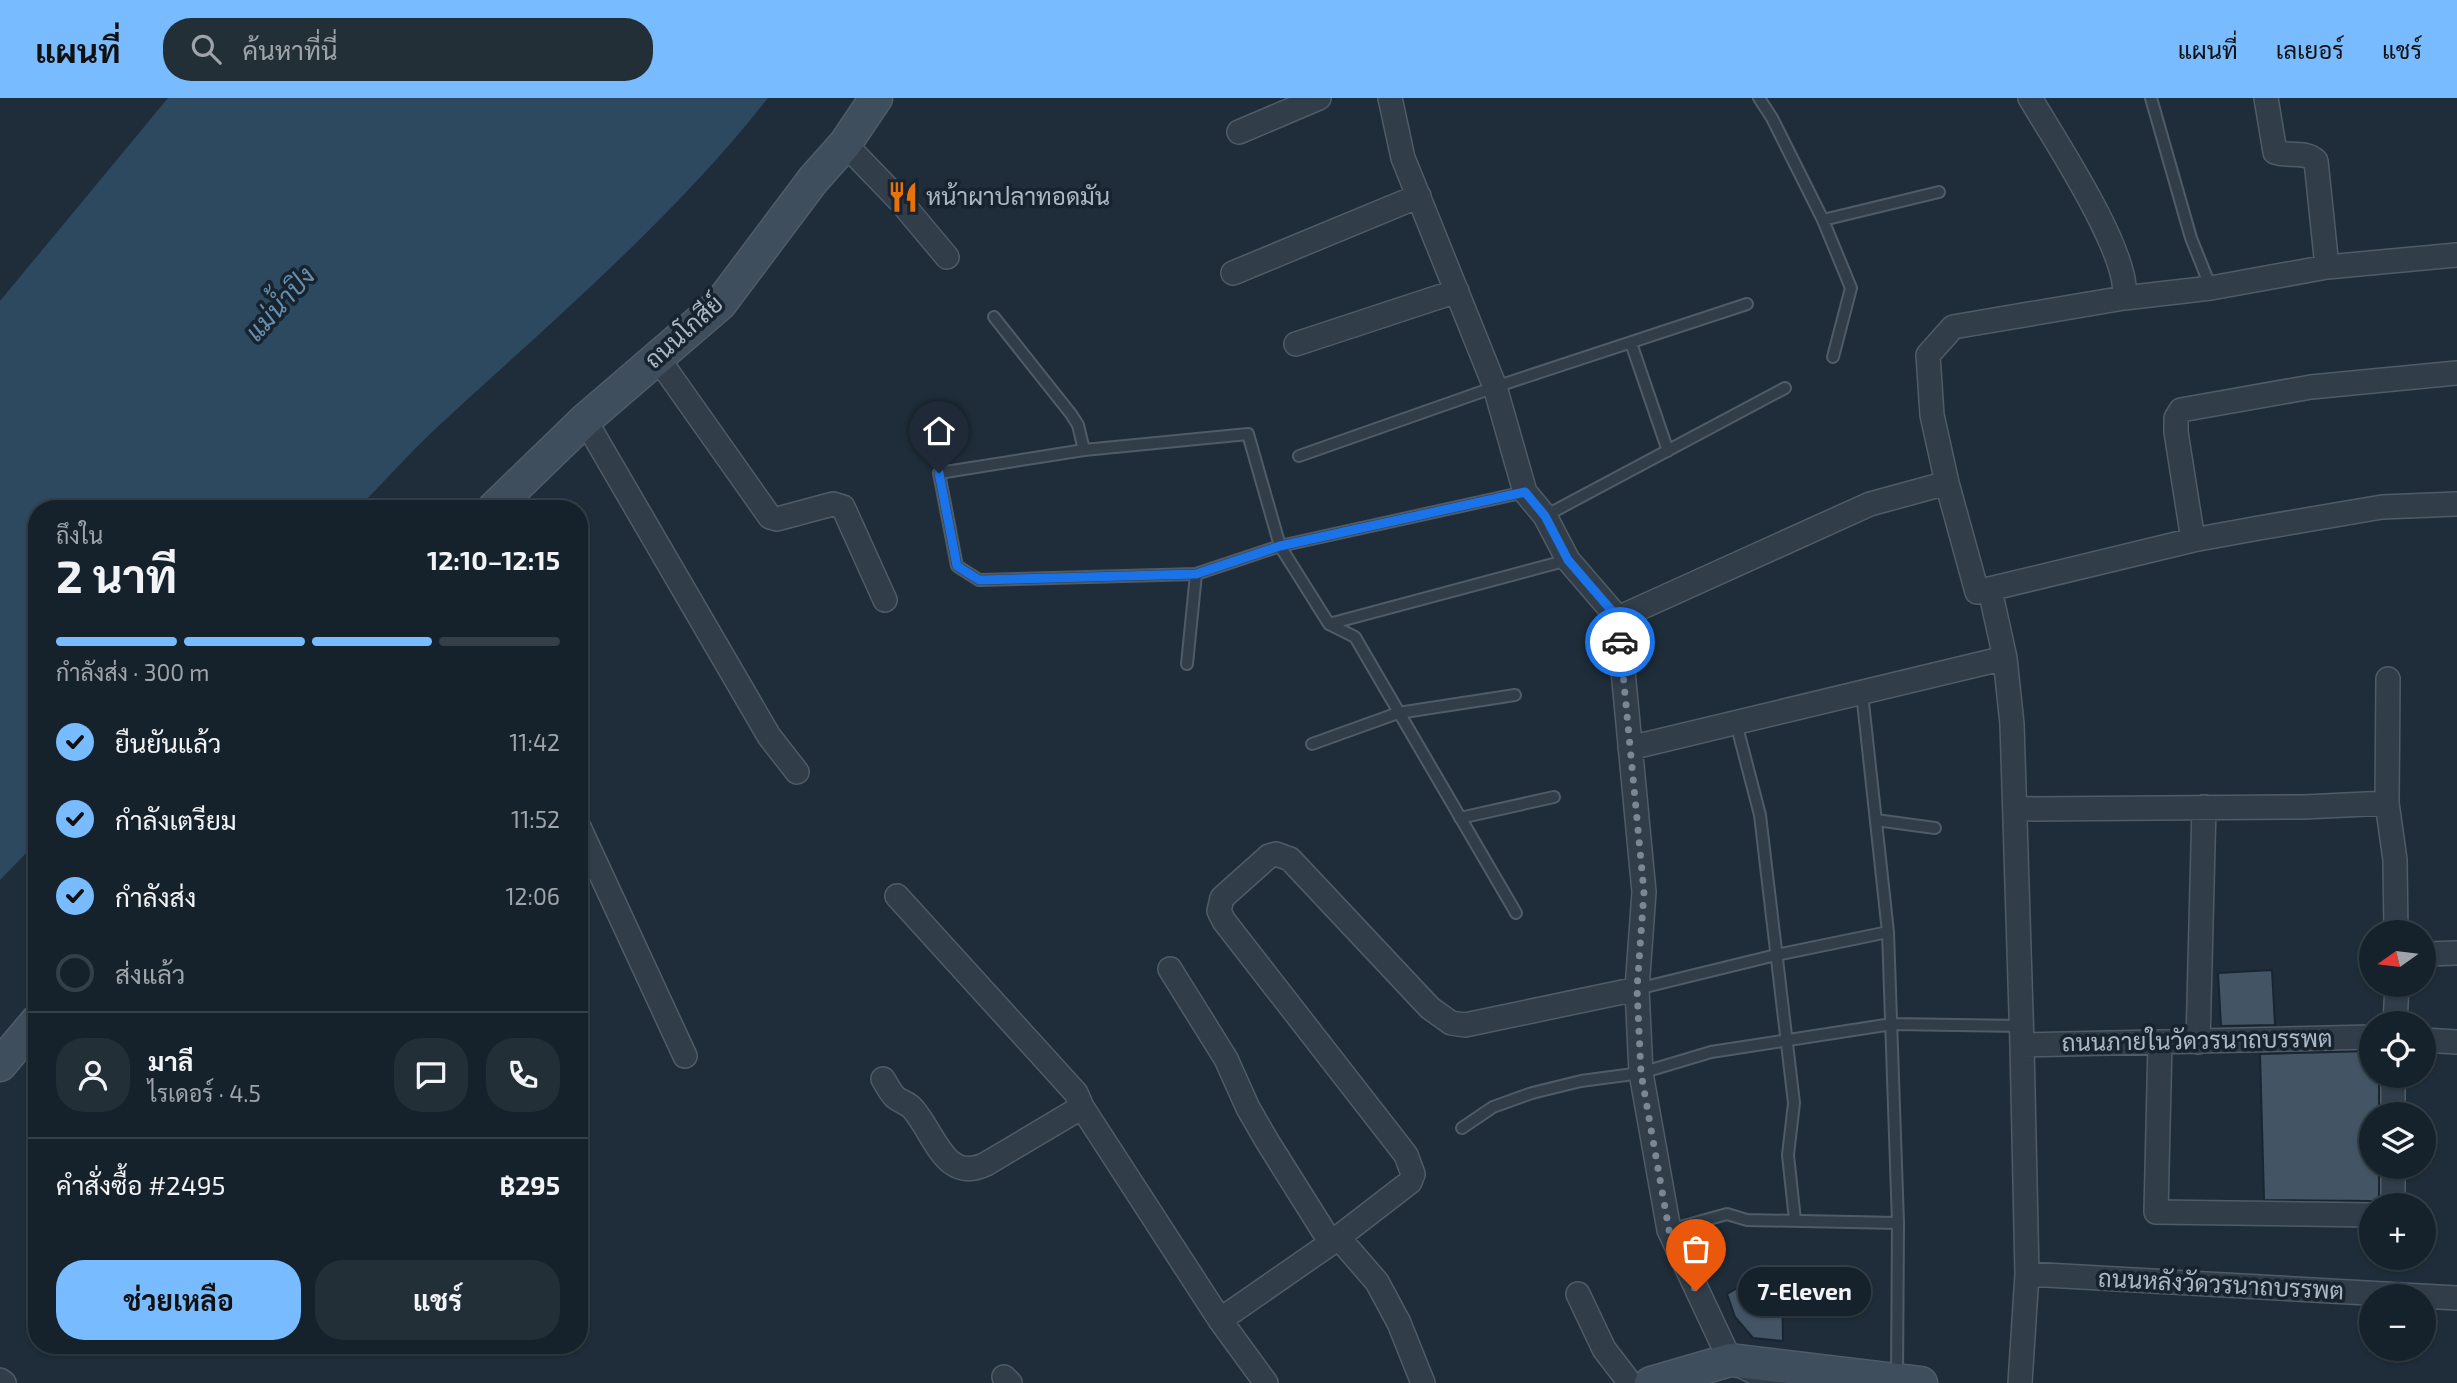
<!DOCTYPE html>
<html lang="th">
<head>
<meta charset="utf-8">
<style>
  :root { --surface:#16222b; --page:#232f37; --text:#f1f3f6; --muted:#9ea4a9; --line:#353f47; --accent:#78bbff }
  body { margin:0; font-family:"Exo 2",Sarabun,sans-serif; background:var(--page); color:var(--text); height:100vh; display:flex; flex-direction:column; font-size:26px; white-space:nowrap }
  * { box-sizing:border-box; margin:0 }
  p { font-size:23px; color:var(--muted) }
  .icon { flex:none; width:38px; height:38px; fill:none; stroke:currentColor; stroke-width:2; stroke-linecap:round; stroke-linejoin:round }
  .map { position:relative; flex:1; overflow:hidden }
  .sheet { position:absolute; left:28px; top:402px; width:560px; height:854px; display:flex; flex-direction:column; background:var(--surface); border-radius:28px; box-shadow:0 2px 5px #0004,0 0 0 2px var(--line) }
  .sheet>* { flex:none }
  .needle { width:46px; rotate:256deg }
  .fabs { position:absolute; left:2359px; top:822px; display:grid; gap:14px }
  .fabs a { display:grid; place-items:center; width:77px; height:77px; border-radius:50%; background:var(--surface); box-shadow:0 2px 5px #0004,0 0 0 2px var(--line); font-size:35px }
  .pin { position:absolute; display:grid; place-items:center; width:60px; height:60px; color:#fff; margin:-72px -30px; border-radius:50% 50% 50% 0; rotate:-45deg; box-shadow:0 0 7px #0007 }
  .pin .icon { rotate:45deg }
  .courier { position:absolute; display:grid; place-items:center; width:70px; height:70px; margin:-35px; border:5px solid #1a73e8; border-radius:50%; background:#fff; color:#222; box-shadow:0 2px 9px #0007 }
  .bubble { position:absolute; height:49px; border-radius:24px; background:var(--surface); box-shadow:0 2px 5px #0004,0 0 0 2px var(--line); font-size:23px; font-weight:700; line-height:49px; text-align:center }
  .summary em { font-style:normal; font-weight:700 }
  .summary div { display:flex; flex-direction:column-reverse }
  .summary { display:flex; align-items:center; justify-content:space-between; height:119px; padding:0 28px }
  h1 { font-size:46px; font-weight:700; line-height:52px }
  .bar { display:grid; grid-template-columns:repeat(4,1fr); gap:10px 7px; align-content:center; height:84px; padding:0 28px }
  .bar i { height:9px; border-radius:5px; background:var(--line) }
  .bar .active { background:var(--accent) }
  .bar p { grid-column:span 4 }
  .line { display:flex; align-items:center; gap:18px; padding:0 28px; border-top:2px solid var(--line) }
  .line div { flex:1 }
  .round { display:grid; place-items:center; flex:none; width:74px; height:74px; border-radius:28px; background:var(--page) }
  ol { padding:0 28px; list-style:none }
  li { display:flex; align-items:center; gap:21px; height:77px }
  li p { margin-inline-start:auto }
  li .icon { padding:7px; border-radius:50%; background:var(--accent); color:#111; stroke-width:4 }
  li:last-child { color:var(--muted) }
  li i { width:38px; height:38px; border:4px solid var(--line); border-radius:50% }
  .action { display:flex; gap:14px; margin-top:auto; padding:14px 28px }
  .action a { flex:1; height:80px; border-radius:28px; background:var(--accent); color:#111; font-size:28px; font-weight:700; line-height:80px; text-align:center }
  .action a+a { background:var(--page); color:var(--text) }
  header { display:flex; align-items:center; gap:42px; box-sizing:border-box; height:98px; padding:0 35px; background:var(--accent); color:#111 }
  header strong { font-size:33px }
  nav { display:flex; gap:38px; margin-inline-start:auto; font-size:24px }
  .search { width:490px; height:63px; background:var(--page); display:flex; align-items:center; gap:18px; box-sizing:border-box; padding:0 24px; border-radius:28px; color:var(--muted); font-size:26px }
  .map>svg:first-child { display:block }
  .water { fill:#2d4960 }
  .building { fill:#435464; stroke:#192530; stroke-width:2 }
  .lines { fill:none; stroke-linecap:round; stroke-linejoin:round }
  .lane-casing { stroke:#4f5c68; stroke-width:14 }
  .street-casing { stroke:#4f5c68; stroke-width:26 }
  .secondary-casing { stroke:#4f5c68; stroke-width:35 }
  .lane { stroke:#313e4a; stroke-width:10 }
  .street { stroke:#313e4a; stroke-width:23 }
  .secondary { stroke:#3f4e5d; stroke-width:32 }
  .done { stroke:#7a8895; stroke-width:7; stroke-dasharray:0 12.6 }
  .route { stroke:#1a73e8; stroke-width:9 }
  .labels { text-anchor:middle; stroke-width:7; stroke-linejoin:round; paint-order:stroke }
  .poi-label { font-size:24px; fill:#abb9c7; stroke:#17232e; text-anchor:start }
  .street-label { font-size:24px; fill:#abb9c7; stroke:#17232e }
  .water-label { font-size:26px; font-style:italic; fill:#688eae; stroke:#17232e }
</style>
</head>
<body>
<header>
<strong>แผนที่</strong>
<div class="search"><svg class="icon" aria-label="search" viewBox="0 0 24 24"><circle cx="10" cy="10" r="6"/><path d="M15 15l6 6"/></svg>ค้นหาที่นี่</div>
<nav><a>แผนที่</a><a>เลเยอร์</a><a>แชร์</a></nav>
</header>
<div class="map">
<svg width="2457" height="1285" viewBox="0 0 2457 1285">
  <rect width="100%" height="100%" fill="#1e2d39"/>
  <!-- water -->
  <path class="water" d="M168 0H768C670 125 547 227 432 334 406 359 382 386 357 411H37V744L0 782V203Z"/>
  <!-- building -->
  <path class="building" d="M2272 872 2275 927 2221 928 2218 875Z
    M2371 953V978H2379V1017H2371V1069H2379V1106L2371 1103 2264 1102 2260 956Z
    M1782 1182 1783 1243 1753 1240 1735 1219 1727 1196 1746 1185Z"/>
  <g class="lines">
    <defs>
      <path id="lane" d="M1759 0 1772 20 1823 122 1851 190 1833 259
        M2151 0 2191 140 2211 190
        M1823 122 1939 94
        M994 219 1071 316 1078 327 1084 352
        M1631 245 1668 353
        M1299 358 1495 289 1747 206
        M1525 394 1280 448 1196 476 979 482 957 468 939 375 1084 352 1248 336 1280 448 1329 526 1568 462
        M1545 418 1785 290
        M1329 526 1355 539 1516 815
        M1187 566 1196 476
        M1862 595 1888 834 1898 1125 1897 1280
        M1736 625 1760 717 1794 1005 1788 1057 1795 1122
        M1312 646 1398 615 1515 597
        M1460 720 1554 699
        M1876 722 1935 730
        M1637 891 1776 857 1888 834
        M1462 1030 1493 1009 1532 995 1581 983 1641 975 1711 954 1892 926 2021 928
        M1669 1132 1727 1116 1747 1122 1898 1125"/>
      <path id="street" d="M1390 0 1403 60 1495 289 1525 394 1545 418 1568 462 1618 520 1644 794 1637 891 1641 975 1669 1132 1730 1262 1775 1285
        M2030 0C2053 39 2132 158 2124 200
        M2266 0 2275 54C2288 59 2305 52 2316 63L2327 169
        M1239 34 1319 0
        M845 46 901 104 947 159
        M2457 157 2327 169 2211 190 2124 200 1953 229 1928 257 1932 317 1947 385 1977 494 2193 442 2259 430 2382 409 2457 406
        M1233 175 1419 98
        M1296 246 1457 193
        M657 259 770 419 777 421 833 406 843 409 885 502
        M585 322 769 638 797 674
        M2193 442 2176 334V320L2181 312 2311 289 2457 275
        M1990 492 2005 560 2012 626 2022 947 2027 1176 2020 1285
        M1618 520 1870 406 1947 385
        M1630 650 2005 560
        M2387 705 2388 581
        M2015 711 2304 709 2387 705 2395 762 2396 835
        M579 729 685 958
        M897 798 1076 995 1082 1009 1220 1222 1266 1285
        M2424 856 2457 855
        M1170 871 1226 961 1248 1010 1267 1043 1331 1145
        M2395 926 2397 887
        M2424 942 2457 944
        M2198 944 2204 709
        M2160 945 2156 1114 2371 1117
        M2022 947 2371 939
        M883 981C887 987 890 994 895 999 901 1004 908 1005 913 1011 935 1036 945 1086 986 1066L1082 1009
        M2393 1017V978
        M2393 1108V1069
        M1338 1139 1377 1184 1399 1225 1423 1285
        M2027 1176 2457 1200
        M1578 1196 1604 1251 1630 1285
        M1220 1222 1331 1145 1410 1084 1413 1076 1406 1057 1224 823 1219 813 1222 800 1269 758 1276 756 1290 761 1430 910 1451 925 1465 927 1637 891
        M1004 1279 1010 1285
        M0 1282 4 1285"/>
      <path id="secondary" d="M493 411 585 322 720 206 813 82 845 46 876 0
        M0 967 37 923
        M1651 1285 1730 1262 1921 1285"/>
    </defs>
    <!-- lane casing -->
    <use href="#lane" class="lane-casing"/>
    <!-- street casing -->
    <use href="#street" class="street-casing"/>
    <!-- secondary casing -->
    <use href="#secondary" class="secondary-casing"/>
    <!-- lane -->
    <use href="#lane" class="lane"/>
    <!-- street -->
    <use href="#street" class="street"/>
    <!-- secondary -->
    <use href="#secondary" class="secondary"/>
  </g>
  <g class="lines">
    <!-- done -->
    <path class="done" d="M1620 544 1644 794 1637 891 1641 975 1669 1132 1696 1193"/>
    <!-- route -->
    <path class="route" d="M939 375 957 468 979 482 1196 476 1280 448 1525 394 1545 418 1568 462 1618 520 1620 544"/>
  </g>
  <!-- icons -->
  <defs>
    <symbol id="restaurant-bare" viewBox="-9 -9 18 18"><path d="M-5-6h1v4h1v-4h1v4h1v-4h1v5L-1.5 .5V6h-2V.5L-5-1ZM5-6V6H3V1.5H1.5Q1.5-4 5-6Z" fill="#e8710a" stroke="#17232e" stroke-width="2.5" paint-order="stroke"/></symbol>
  </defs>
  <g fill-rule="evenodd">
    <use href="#restaurant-bare" x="881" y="77" width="44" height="44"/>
  </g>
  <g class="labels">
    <!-- poi labels -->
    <g class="poi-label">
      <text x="926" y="107">หน้าผาปลาทอดมัน</text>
    </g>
    <!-- street labels -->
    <g class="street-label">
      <text transform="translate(684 234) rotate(-42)" y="8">ถนนโกสีย์</text>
      <text transform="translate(2197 943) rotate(-1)" y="8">ถนนภายในวัดวรนาถบรรพต</text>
      <text transform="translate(2221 1187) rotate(3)" y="8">ถนนหลังวัดวรนาถบรรพต</text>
    </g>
    <!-- water labels -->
    <g class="water-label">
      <text transform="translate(280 206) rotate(-48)" y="9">แม่น้ำปิง</text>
    </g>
  </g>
</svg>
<div class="fabs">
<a><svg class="needle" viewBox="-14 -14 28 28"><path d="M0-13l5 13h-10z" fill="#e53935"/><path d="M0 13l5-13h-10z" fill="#9ea4a9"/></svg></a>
<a><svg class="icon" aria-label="locate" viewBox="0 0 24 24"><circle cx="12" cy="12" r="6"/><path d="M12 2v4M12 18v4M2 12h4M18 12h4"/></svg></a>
<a><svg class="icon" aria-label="layers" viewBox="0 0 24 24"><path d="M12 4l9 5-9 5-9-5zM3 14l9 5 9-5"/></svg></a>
<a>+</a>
<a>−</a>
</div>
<div class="pin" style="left:1696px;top:1193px;background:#ea580c"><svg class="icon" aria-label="bag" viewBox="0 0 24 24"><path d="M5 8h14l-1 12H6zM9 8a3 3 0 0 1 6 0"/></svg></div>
<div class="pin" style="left:939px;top:375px;background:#1f2937"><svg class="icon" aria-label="home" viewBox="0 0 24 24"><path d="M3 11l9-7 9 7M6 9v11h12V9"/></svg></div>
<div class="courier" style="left:1620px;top:544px"><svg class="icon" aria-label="car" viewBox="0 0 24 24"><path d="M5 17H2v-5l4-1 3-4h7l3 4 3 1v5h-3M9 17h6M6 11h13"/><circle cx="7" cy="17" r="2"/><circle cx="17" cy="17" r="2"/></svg></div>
<div class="bubble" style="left:1738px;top:1169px;width:133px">7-Eleven</div>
<section class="sheet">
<div class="summary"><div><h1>2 นาที</h1><p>ถึงใน</p></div><em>12:10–12:15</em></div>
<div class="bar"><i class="active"></i><i class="active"></i><i class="active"></i><i></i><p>กำลังส่ง · 300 m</p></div>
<ol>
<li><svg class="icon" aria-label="check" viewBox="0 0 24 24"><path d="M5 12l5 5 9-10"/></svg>ยืนยันแล้ว<p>11:42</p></li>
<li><svg class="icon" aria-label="check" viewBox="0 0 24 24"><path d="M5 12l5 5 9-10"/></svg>กำลังเตรียม<p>11:52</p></li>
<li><svg class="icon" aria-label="check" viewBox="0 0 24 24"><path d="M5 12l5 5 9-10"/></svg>กำลังส่ง<p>12:06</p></li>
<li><i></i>ส่งแล้ว</li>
</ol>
<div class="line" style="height:126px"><a class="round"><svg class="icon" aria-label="person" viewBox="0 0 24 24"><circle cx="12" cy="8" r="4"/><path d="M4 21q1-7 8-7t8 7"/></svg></a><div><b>มาลี</b><p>ไรเดอร์ · 4.5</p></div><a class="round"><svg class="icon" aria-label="chat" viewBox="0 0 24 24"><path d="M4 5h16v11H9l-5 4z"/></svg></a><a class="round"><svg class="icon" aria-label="phone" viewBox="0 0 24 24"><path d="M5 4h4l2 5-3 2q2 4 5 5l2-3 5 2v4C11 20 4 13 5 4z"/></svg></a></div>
<div class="line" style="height:91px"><div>คำสั่งซื้อ #2495</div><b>฿295</b></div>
<div class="action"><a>ช่วยเหลือ</a><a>แชร์</a></div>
</section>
</div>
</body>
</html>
